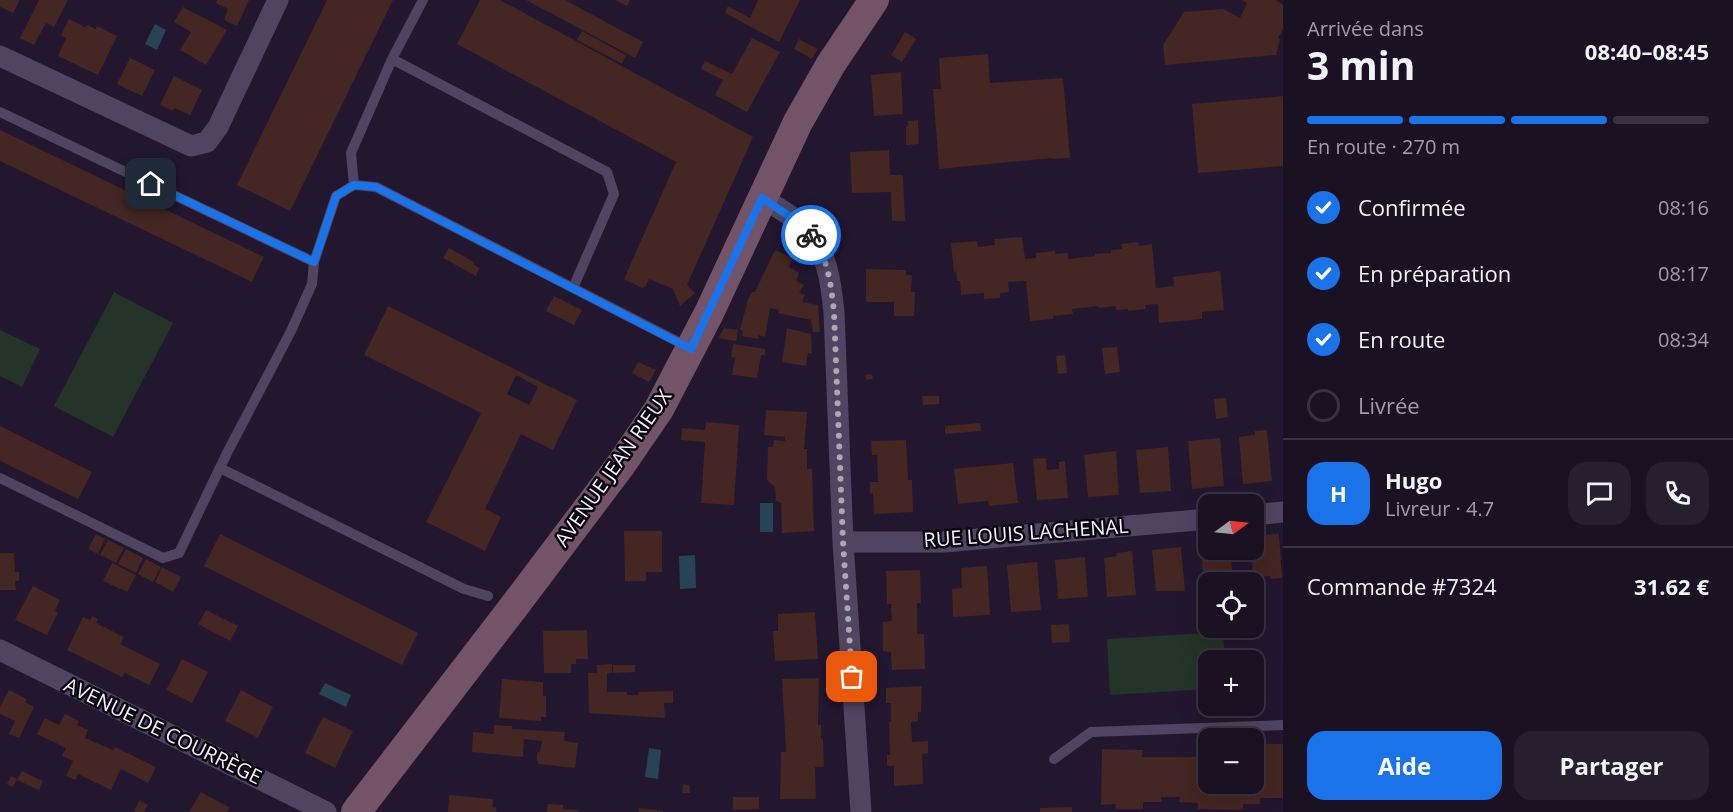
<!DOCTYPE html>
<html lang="fr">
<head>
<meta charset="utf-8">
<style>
  :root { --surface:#1a1123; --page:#271f30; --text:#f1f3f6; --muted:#9f9da6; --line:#383141; --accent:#1a73e8 }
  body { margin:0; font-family:"Open Sans",sans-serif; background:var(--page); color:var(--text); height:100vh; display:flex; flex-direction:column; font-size:22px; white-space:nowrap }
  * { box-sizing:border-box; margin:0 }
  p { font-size:20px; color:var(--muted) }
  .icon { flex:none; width:33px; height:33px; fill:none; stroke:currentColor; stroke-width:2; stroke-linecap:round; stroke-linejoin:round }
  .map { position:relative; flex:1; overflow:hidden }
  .panel { display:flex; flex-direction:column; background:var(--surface); width:450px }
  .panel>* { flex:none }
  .needle { width:39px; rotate:75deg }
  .controls { position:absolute; left:1198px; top:494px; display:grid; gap:12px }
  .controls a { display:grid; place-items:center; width:66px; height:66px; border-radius:12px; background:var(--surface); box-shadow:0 6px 24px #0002,0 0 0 2px var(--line); font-size:30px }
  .pin { position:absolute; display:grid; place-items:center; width:51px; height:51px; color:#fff; margin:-26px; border-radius:12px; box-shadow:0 3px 9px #0006 }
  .courier { position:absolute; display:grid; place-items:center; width:60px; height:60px; margin:-30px; border:4px solid #1a73e8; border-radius:50%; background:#fff; color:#222; box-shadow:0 2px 8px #0007 }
  .head em { font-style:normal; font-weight:700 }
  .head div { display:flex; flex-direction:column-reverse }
  .head { display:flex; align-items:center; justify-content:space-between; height:102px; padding:0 24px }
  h1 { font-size:39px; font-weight:700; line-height:45px }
  .bar { display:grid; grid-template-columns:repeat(4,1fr); gap:9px 6px; align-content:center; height:72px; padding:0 24px }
  .bar i { height:8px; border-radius:4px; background:var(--line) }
  .bar .selected { background:var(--accent) }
  .bar p { grid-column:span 4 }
  .line { display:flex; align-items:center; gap:15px; padding:0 24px; border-top:2px solid var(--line) }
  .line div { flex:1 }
  .round { display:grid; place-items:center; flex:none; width:63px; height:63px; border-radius:18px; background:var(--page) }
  ol { padding:0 24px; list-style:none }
  li { display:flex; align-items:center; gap:18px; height:66px }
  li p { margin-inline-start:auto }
  li .icon { padding:6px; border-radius:50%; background:var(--accent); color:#fff; stroke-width:4 }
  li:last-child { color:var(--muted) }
  li i { width:33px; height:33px; border:3px solid var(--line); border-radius:50% }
  .primary-button { display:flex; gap:12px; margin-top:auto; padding:12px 24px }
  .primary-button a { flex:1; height:69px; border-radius:18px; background:var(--accent); color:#fff; font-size:24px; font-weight:700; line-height:69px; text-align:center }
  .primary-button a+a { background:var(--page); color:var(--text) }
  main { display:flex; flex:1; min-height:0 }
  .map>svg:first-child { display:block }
  .green { fill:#243428 }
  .water { fill:#274356 }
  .building { fill:#442622; fill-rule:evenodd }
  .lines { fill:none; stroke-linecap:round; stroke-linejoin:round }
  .service { stroke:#504561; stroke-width:10 }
  .minor { stroke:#504561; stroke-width:21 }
  .secondary { stroke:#735368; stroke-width:30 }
  .done { stroke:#aca5b5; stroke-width:6; stroke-dasharray:0 10.8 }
  .route { stroke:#1a73e8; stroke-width:8 }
  .labels { text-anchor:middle; stroke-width:5; stroke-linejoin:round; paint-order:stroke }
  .street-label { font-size:20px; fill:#f6f2fd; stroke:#09050f }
</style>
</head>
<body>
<main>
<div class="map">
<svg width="1283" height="812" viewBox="0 0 1283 812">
  <rect width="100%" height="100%" fill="#22172f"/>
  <!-- green -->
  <path class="green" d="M114 292 173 323 113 437 54 406Z
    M0 330 40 349 22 387 0 376Z
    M1223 632 1225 660H1209V689L1110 695 1107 639Z"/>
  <!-- water -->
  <path class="water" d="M155 24 166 30 157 50 145 44Z
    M760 503H773V532H760Z
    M695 555 696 588 680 589 679 556Z
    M325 683 351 695 346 707 319 694Z
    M649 748 661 750 658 779 645 777Z"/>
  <!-- building -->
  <path class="building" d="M0 0H20L13 13 0 7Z
    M39 0H68L54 27 46 23 34 45 20 38Z
    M217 0H249L237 26 224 20 228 9 216 3Z
    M327 0H393L290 211 237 185Z
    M480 0H500L753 137 687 285 695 293 680 306 673 289 649 279 646 286 642 288 624 279 676 162 457 44Z
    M526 0H565L643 42 635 58Z
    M615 0H630L627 6Z
    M758 0H800L779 42 725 13 728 6 750 18Z
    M1241 0H1276L1283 5V29L1278 38 1280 39 1276 55 1165 65 1163 45 1184 12 1223 9 1240 18 1247 3Z
    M183 7 227 30 206 65 180 50 191 32 174 22Z
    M69 19 85 27 87 25 96 29 97 26 117 36 98 75 58 56 66 38 61 35Z
    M582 31 626 55 622 64 577 40Z
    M905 32 916 39 902 62 891 55Z
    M752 38 780 52 747 112 715 95 723 80 701 69 705 61 732 74Z
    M799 39 818 49 812 59 794 49Z
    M988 54 990 83 1063 78 1070 158 1052 159V158L939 169 933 89H941L939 58Z
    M130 58 155 70 142 96 117 84Z
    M901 72 903 114 874 116 871 75Z
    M174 76 202 90 190 115 174 108 173 111 160 105Z
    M1283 96V166L1198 173 1192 104Z
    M918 120 919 144 906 145V127L908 126V121Z
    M0 130 264 257 252 282 0 161Z
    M889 150 890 175H903L905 221H892L891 192 852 193 850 152Z
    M1022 237 1025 259 1036 258V253L1055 251V254L1068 253V259L1095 256V254L1111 253V250L1122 249 1121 244 1138 242 1139 246 1152 244 1156 288 1174 286 1173 277 1220 271 1224 310 1202 312V319L1159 323 1158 304 1145 305 1146 309 1128 311V309L1116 310V306L1099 308V306L1072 309 1073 314 1053 316V319L1030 321 1026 281 1008 282 1009 292 1000 293V298L984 299V293L961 295 960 281H957L956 272 954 273 951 243 977 241 978 247 995 245 994 239Z
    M449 248 474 262 473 264 479 268 476 276 443 258Z
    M775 250 793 258 789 267 799 273 796 281 804 285 799 293 805 295 802 302 818 305 820 332H813L811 320 778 313 779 310 770 308 765 337 759 335 758 339 742 336 743 330H740L748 299 752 292H755Z
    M866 269 906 270V275H912L911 292H915L914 316H894V302H866Z
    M554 296 582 310 574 325 546 311Z
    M388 306 577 400 553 450 521 434 485 509 501 517 485 551 426 522 481 413 364 355ZM516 375 538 387 529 405 507 394Z
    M724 328 738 330 736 341 718 338Z
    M787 328 811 334 812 354 808 353 806 366 782 362Z
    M733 344 765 349V355H761L757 378 732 375 735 358 731 357Z
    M1117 347 1120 372 1105 374 1102 348Z
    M1065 355 1067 373 1058 374 1056 356Z
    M638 362 656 370 649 382 632 373Z
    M872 374 873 379 866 380 865 375Z
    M922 396H939V404L923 405Z
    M1226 398 1228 417 1216 419 1214 399Z
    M766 410 807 412 804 449H807V469H812L814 531 782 533 781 503 776 501 775 487 767 480 768 447H773L774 440 785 441V437L764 435Z
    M706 422 739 425 734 505 701 503 705 442 681 440 682 428 705 430Z
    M980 423 981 431 945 434V426Z
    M0 426 92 472 78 499 0 461Z
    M1267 430 1272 481 1243 484 1239 437 1255 435V431Z
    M1220 438 1224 486 1192 489 1188 441Z
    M906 440 908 480H912L913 512 874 514 873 493 870 494V482H878L877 455H872L871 441Z
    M1168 447 1171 491 1140 493 1136 450Z
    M1116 451 1119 495 1088 497 1084 455Z
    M1046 458 1047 470 1059 469V462L1065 461 1068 498 1037 500 1033 459Z
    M1013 463 1018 503 989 506 988 501 958 504 954 469Z
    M624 531H662V572H646V581H625Z
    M96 534 105 539 98 554 88 549Z
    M220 534 418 633 402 665 204 566Z
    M1279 534 1282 578 1270 579V576L1253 577 1251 549H1254V543L1261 542V535Z
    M108 540 124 548 116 563 100 555Z
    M1209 545V549H1230L1233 582H1209V586L1204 587 1201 546Z
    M1181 547 1185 591H1156L1152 550Z
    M126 549 143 558 136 573 118 564Z
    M1132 551 1136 595 1107 597 1104 558 1117 556 1116 553Z
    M0 553H14L15 572H19V581H15L16 590H0Z
    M1085 557 1088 597 1058 599 1055 560Z
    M146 559 161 567 153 582 138 574Z
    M1037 562 1041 610 1011 612 1007 565Z
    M112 563 136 575 127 592 103 581Z
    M987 566 990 615 953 617 952 589 962 588 961 568Z
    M162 567 181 577 173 592 155 582Z
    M920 570 921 603H917V634H924L925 669 892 670 891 652 883 651V622L892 621 891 604H887L886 571Z
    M33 586 60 600 55 611 58 613 47 635 15 620Z
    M206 610 238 626 230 641 198 624Z
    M815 612 818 659 775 661 773 631H778V614Z
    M92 616 98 619 96 623 124 637 120 644 160 664 149 685 125 673 122 677 67 650 83 617 90 620Z
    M1069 624 1070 642 1052 643 1051 625Z
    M1254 624H1259L1261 634 1247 635V627H1254Z
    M587 630 588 659H576V664H571V673H544L543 631Z
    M182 659 208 672 192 703 166 690Z
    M612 664V673H607V692H627V695H639L638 692 673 691V703H664L665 718 589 713 588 673H597V665Z
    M613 665H635V672L613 673Z
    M819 678 818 725H821V739L823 738 824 767H815L816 799H780L781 752H786L782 679Z
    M502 679 543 682V696H546V717H541V721L499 718Z
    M922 686 921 712H918V721L911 722 912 742 928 741V753L922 754 923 784 894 786V766H887V755H890L889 722H891V703H886V688Z
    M9 690 27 699 25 702 34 707 19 738 9 734 15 721 0 714V707Z
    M241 690 273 707 258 738 225 721Z
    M65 714 79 721 77 725 88 730 85 738 113 750 115 747 156 767 148 783 121 769 111 790 78 774 75 780 66 776 73 761 62 756 66 748 37 734 45 718 59 725Z
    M323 717 353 731 335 768 305 753Z
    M494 725 512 726V729L565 732 564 741 578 743 575 768 539 764 537 761V753L540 751 542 741 524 739 523 757 472 752 473 732 494 734Z
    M1260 744H1283V798H1260V804H1243V810L1198 809V803L1179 802 1180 797H1161L1162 802H1143V809H1115L1116 804 1101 805 1102 749 1143 750 1142 757H1199V751H1209V783H1254V751H1260Z
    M22 771 43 781 39 790 17 780Z
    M11 776 17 779 13 787 7 784Z
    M683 784 689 785 690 793H682Z
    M201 792 230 808 227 812H189Z
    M449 795 493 799 492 807 497 808 496 812H448Z
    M733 797H759V809L733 810Z
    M139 800 148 805 144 812H134Z
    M548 804 563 805V809L579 810 578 812H547Z
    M1072 807V812H1040V808Z
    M639 808 663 811V812H638Z"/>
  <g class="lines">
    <!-- service -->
    <path class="service" d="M392 59 607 172 614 194 573 288
      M0 112 314 262
      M354 185 351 153 392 59 423 0
      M220 468 464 589 488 596
      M0 478 163 558 179 553 228 451 291 331 312 284 314 262 336 196 354 185 376 187 688 347
      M1054 759 1091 732 1283 725"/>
    <!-- minor -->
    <path class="minor" d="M0 56 191 146 207 142 218 127 278 0
      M762 198C776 207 794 216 805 228 827 250 831 282 834 312L843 542 861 812
      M1254 515 1283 512
      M843 542H944L1209 519
      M0 650 326 812"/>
    <!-- secondary -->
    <path class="secondary" d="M356 812 512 609 620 466 659 409 709 313 798 122 831 64 874 0"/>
  </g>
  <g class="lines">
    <!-- done -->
    <path class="done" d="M811 235C828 257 831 285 834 312L843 542 852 677"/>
    <!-- route -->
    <path class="route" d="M151 184 314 262 336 196 354 185 376 187 691 349 762 198 804 226 811 235"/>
  </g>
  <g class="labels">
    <!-- street labels -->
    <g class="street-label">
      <text transform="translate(613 468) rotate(-55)" y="7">AVENUE JEAN RIEUX</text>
      <text transform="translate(1026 533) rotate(-4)" y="7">RUE LOUIS LACHENAL</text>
      <text transform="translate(163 731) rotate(26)" y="7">AVENUE DE COURRÈGE</text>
    </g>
  </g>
</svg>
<div class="controls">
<a><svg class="needle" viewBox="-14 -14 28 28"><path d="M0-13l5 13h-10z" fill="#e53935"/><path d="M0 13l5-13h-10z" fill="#9f9da6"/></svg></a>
<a><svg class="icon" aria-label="locate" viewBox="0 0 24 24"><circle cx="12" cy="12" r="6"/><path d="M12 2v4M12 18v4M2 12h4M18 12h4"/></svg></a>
<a>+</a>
<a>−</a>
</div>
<div class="pin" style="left:852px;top:677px;background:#ea580c"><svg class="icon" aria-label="bag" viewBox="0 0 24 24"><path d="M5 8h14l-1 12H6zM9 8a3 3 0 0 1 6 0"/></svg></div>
<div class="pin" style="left:151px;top:184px;background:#1f2937"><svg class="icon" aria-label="home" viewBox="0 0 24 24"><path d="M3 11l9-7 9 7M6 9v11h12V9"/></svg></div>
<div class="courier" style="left:811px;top:235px"><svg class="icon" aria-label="bike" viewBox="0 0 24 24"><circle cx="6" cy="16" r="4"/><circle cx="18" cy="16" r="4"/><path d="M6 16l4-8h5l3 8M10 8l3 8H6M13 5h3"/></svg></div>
</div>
<section class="panel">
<div class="head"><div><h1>3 min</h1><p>Arrivée dans</p></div><em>08:40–08:45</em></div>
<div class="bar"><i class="selected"></i><i class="selected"></i><i class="selected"></i><i></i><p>En route · 270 m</p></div>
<ol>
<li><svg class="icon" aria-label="check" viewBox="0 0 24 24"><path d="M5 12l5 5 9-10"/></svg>Confirmée<p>08:16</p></li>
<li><svg class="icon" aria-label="check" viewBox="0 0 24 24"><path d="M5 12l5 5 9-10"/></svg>En préparation<p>08:17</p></li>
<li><svg class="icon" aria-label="check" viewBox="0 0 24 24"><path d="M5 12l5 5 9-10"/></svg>En route<p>08:34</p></li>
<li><i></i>Livrée</li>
</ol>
<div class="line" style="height:108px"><b class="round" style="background:var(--accent);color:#fff">H</b><div><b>Hugo</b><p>Livreur · 4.7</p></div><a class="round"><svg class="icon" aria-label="chat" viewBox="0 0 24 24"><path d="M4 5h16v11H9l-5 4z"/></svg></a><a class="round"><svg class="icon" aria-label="phone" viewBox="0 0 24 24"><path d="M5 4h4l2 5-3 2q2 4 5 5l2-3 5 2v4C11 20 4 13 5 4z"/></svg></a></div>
<div class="line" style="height:78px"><div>Commande #7324</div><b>31.62 €</b></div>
<div class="primary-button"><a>Aide</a><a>Partager</a></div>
</section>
</main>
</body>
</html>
